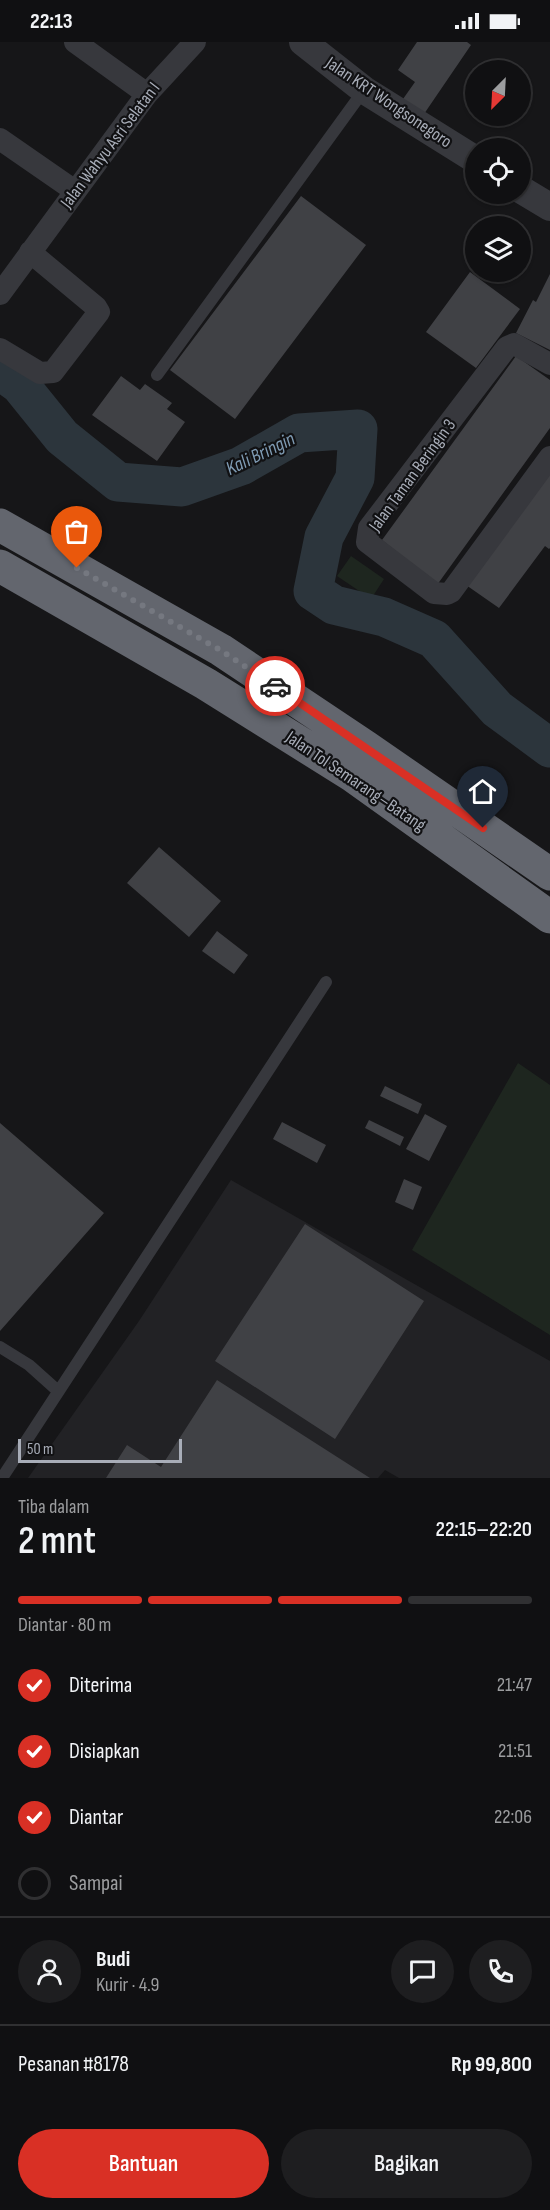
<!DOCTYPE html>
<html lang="id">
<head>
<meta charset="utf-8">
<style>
  :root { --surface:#101012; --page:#1e1e20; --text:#f1f3f6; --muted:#9c9d9f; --line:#303032; --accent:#d93025 }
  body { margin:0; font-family:"Sofia Sans Condensed",sans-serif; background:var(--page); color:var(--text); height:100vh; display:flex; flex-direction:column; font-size:22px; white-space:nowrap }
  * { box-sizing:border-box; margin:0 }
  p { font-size:20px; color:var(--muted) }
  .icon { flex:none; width:33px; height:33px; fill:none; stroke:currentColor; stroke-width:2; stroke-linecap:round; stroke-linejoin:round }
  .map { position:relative; height:1436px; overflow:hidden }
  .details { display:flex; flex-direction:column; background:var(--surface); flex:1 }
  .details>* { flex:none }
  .needle { width:39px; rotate:204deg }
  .controls { position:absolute; left:465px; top:18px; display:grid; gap:12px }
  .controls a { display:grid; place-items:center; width:66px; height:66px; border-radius:50%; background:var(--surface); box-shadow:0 2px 4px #0004,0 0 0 2px var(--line); font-size:30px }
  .scale { position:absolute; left:18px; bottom:15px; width:164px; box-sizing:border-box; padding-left:6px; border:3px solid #a8adb8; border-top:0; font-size:16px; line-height:21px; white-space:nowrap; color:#a8adb8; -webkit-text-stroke:4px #111113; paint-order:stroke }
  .pin { position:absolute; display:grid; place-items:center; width:51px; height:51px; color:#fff; margin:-62px -26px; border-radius:50% 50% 50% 0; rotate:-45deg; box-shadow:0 0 6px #0007 }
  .pin .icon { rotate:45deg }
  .courier { position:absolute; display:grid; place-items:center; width:60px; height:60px; margin:-30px; border:4px solid #d93025; border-radius:50%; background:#fff; color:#222; box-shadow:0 2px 8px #0007 }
  .summary em { font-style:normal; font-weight:600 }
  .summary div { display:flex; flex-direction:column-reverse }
  .summary { display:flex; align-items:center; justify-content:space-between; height:102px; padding:0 18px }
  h1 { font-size:39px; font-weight:600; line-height:45px }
  .bar { display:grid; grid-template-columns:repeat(4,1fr); gap:9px 6px; align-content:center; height:72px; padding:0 18px }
  .bar i { height:8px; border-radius:4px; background:var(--line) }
  .bar .on { background:var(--accent) }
  .bar p { grid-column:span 4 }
  .line { display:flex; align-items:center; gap:15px; padding:0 18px; border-top:2px solid var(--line) }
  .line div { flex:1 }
  .round { display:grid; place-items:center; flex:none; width:63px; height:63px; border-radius:32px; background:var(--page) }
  ol { padding:0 18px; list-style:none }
  li { display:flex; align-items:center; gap:18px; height:66px }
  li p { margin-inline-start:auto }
  li .icon { padding:6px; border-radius:50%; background:var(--accent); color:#fff; stroke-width:4 }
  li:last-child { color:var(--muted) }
  li i { width:33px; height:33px; border:3px solid var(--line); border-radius:50% }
  .action { display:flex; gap:12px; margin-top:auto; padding:12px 18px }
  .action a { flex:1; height:69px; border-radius:36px; background:var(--accent); color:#fff; font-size:24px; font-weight:600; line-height:69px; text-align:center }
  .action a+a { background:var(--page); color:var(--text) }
  .status { display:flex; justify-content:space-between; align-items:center; height:42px; padding:0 30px; background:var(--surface); direction:ltr }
  .status svg { height:16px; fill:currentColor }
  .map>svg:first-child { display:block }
  .built { fill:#222225 }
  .green { fill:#1e261f }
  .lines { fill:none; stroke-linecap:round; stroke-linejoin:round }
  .river { stroke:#2c353c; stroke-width:39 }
  .building { fill:#404145 }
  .service { stroke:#37383d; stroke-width:12 }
  .minor { stroke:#37383d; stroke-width:22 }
  .tertiary { stroke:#37383d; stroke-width:28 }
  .motorway { stroke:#63666e; stroke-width:33 }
  .done { stroke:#757880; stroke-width:6; stroke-dasharray:0 10.8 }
  .route { stroke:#d93025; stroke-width:8 }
  .labels { text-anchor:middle; stroke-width:4.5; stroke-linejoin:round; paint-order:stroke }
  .street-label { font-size:18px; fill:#a8adb8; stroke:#111113 }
  .water-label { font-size:20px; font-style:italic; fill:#7f9bb3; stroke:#111113 }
</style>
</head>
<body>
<div class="status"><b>22:13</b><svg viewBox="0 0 49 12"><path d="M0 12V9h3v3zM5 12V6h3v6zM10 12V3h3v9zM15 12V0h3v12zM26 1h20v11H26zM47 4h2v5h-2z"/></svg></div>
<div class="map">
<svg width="550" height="1436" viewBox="0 0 550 1436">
  <rect width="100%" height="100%" fill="#161618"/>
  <!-- built -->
  <path class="built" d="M231 1138 550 1319V1436H399L385 1428 378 1436H28L139 1279Z"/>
  <!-- green -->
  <path class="green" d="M351 514 384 537 371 557 337 534Z
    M518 1021 550 1043V1293L412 1208Z"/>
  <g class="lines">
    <!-- river -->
    <path class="river" d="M0 328 20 343 62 395 118 440 182 445 241 424 299 391 358 387 355 436 324 495 313 549 334 563 384 575 434 597 497 667 550 706"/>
  </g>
  <!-- building -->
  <path class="building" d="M417 0H467L471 3 424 72 403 57 415 40 398 28Z
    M301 154 366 203 235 377 170 328Z
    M470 230 520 267 476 326 426 290Z
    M550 232V308L516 291 533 258 536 260Z
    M516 314 550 338V386L437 543 382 498Z
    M121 334 140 348 145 342 172 361 167 367 185 380 157 419 92 373Z
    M550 430V506L549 507 545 504 499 566 466 543Z
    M159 805 221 859 189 895 127 841Z
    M217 889 248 913 234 932 202 909Z
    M385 1044 422 1062 418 1072 380 1054Z
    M425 1072 447 1084 429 1119 406 1107Z
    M369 1078 404 1095 400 1104 365 1086Z
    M282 1080 326 1103 317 1121 273 1097Z
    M0 1081 104 1171 0 1289Z
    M404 1137 422 1145 413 1168 395 1160Z
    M305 1182 424 1259 335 1397 215 1319Z
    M217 1338 370 1436H106L127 1403 161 1425Z"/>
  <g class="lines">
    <!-- service -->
    <path class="service" d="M157 333 364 48
      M0 1305 29 1323 58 1349
      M2 1436 326 940"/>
    <!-- minor -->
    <path class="minor" d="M75 0 147 52
      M0 97 75 149
      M0 252 147 52 195 0
      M0 307 40 331 53 330 99 270 96 265 30 210
      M550 322 514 302 507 305 369 486 367 500 434 551 447 552 451 550 550 415"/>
    <!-- tertiary -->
    <path class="tertiary" d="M303 0 364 48 476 118
      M520 147 550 165"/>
    <!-- motorway -->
    <path class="motorway" d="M0 483 221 608 366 705 550 832
      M0 524 206 642 353 734 550 875"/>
  </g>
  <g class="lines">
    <!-- done -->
    <path class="done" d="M77 526 220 608 275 644"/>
    <!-- route -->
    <path class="route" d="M275 644 483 786"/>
  </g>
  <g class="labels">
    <!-- street labels -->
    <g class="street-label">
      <text transform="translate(389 60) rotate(34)" y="6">Jalan KRT Wongsonegoro</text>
      <text transform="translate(110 103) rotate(-53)" y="6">Jalan Wahyu Asri Selatan I</text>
      <text transform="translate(412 433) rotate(-54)" y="6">Jalan Taman Beringin 3</text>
      <text transform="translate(356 739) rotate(34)" y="6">Jalan Tol Semarang–Batang</text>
    </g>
    <!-- water labels -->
    <g class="water-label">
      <text transform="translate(260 411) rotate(-26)" y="7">Kali Bringin</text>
    </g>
  </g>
</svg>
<div class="controls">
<a><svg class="needle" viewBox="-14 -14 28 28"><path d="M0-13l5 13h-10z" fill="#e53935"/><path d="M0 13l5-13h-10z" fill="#9c9d9f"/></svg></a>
<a><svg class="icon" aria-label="locate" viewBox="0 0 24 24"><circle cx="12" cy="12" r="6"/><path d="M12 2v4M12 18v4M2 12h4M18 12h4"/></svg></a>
<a><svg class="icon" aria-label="layers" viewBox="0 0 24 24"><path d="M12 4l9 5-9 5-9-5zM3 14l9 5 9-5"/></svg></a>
</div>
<div class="scale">50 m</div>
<div class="pin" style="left:77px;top:526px;background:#ea580c"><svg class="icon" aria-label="bag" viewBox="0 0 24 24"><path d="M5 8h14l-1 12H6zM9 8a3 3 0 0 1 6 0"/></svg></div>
<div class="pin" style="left:483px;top:786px;background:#1f2937"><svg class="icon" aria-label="home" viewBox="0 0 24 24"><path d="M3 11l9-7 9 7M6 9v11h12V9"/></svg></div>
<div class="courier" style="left:275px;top:644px"><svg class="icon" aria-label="car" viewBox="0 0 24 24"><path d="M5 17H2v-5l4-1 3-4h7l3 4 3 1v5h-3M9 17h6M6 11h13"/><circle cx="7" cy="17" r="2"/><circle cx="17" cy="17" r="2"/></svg></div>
</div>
<section class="details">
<div class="summary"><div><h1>2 mnt</h1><p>Tiba dalam</p></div><em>22:15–22:20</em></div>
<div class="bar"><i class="on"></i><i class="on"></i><i class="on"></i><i></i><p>Diantar · 80 m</p></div>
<ol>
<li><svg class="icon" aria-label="check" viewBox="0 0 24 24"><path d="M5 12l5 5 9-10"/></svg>Diterima<p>21:47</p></li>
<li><svg class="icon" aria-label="check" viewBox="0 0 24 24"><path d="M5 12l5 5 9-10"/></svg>Disiapkan<p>21:51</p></li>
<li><svg class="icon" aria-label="check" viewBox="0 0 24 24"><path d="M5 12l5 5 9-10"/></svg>Diantar<p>22:06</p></li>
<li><i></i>Sampai</li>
</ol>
<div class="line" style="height:108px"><a class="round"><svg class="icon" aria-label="person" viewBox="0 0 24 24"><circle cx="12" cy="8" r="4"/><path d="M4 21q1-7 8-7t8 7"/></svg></a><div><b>Budi</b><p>Kurir · 4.9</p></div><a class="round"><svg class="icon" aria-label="chat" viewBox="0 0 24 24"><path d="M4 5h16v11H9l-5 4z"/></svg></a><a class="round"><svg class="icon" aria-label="phone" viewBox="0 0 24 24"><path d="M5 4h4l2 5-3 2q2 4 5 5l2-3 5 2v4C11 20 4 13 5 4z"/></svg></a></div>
<div class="line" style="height:78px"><div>Pesanan #8178</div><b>Rp 99,800</b></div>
<div class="action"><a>Bantuan</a><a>Bagikan</a></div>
</section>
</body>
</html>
